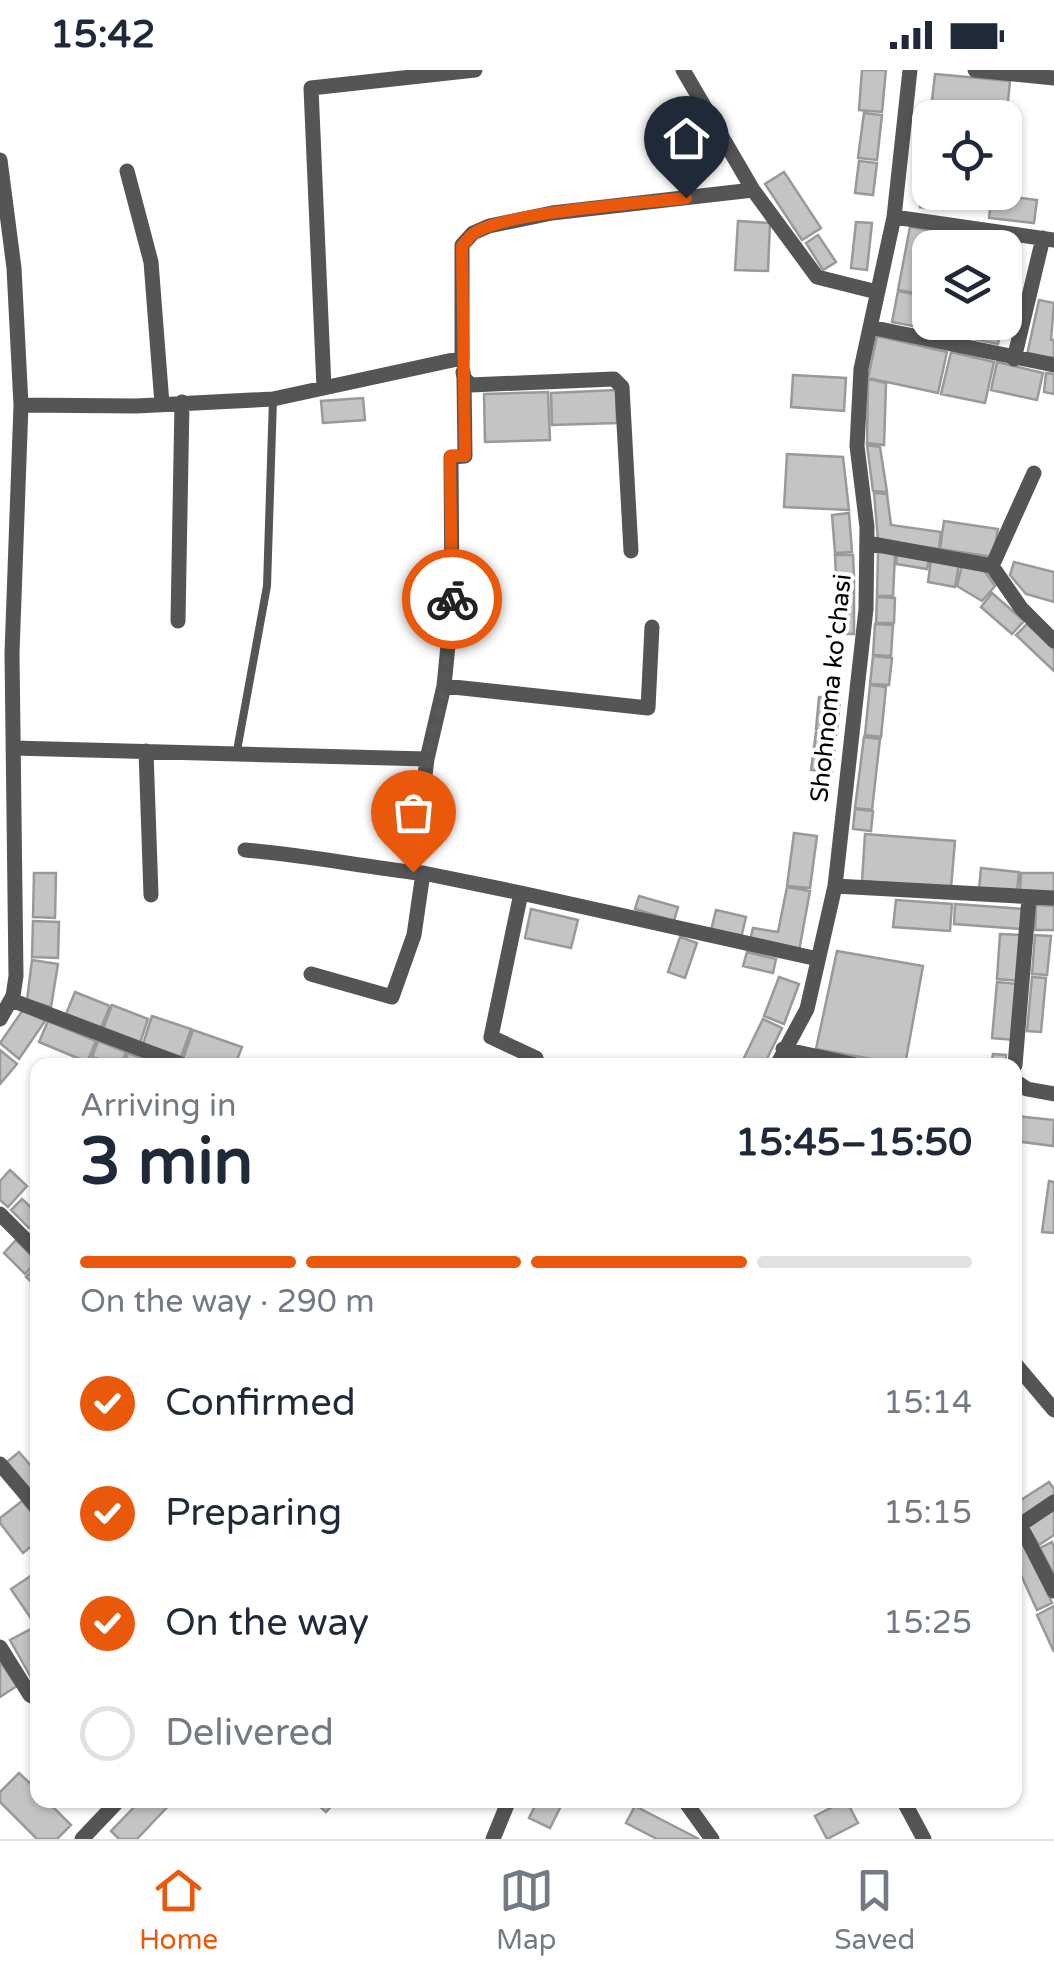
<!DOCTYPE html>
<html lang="en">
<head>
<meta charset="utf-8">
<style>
  :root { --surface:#fff; --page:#f6f6f7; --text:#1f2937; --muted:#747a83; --line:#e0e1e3; --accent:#ea580c }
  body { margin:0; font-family:"Varela Round",sans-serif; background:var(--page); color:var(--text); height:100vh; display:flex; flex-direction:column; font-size:38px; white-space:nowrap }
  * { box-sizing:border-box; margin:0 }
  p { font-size:32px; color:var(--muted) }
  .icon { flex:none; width:55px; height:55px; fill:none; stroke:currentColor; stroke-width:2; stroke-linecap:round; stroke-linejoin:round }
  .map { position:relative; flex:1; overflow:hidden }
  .side { position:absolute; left:30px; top:988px; width:992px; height:750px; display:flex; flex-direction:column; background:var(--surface); border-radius:20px; box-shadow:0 2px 8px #0004 }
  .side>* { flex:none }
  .fabs { position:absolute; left:912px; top:30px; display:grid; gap:20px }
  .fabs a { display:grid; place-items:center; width:110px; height:110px; border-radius:20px; background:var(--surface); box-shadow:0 2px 8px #0004; font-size:50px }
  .pin { position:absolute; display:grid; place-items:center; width:85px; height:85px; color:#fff; margin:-102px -42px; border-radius:50% 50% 50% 0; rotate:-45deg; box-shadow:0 0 10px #0007 }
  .pin .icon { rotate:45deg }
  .courier { position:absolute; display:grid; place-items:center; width:100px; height:100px; margin:-50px; border:8px solid #ea580c; border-radius:50%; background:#fff; color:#222; box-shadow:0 2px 12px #0007 }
  .overview em { font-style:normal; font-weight:700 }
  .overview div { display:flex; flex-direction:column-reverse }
  .overview { display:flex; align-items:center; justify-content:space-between; height:170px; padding:0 50px }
  h1 { font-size:65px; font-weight:700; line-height:75px }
  .bar { display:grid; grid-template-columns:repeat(4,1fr); gap:15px 10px; align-content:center; height:120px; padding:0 50px }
  .bar i { height:12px; border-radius:8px; background:var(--line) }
  .bar .current { background:var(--accent) }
  .bar p { grid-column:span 4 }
  ol { padding:0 50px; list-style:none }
  li { display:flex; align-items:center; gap:30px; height:110px }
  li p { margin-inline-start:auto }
  li .icon { padding:10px; border-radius:50%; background:var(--accent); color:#fff; stroke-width:4 }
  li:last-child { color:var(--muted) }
  li i { width:55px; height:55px; border:5px solid var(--line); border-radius:50% }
  .status { display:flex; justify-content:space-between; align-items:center; height:70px; padding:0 50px; background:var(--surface); direction:ltr }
  .status svg { height:28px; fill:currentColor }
  .tabs { display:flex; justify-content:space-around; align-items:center; height:140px; border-top:2px solid var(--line); background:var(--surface); font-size:28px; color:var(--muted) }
  .tabs a { display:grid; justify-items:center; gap:5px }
  .tabs .current { color:var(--accent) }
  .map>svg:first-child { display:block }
  .building { fill:#c4c4c4; stroke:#999; stroke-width:2.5 }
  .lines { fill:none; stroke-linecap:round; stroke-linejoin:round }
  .service { stroke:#555; stroke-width:8 }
  .minor { stroke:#555; stroke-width:15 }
  .done { stroke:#595959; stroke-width:10; stroke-dasharray:0 18 }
  .route { stroke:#ea580c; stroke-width:12 }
  .labels { text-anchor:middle; stroke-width:8; stroke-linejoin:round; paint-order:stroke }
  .street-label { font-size:25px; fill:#000; stroke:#fff }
</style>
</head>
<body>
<div class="status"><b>15:42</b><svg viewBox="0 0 49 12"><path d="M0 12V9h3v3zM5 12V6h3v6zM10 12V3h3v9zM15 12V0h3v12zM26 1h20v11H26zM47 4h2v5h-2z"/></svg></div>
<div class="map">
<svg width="1054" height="1769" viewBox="0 0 1054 1769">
  <rect width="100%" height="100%" fill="#fff"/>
  <!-- building -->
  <path class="building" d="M862 0H886L882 42 859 40Z
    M935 4 1010 11 1005 63V48H930Z
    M864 43 882 45 877 90 858 88Z
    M928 70 930 122H945L943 139 920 137Z
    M859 91 877 93 873 125 855 123Z
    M784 102 821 158 802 170 765 114Z
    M992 124 1037 130 1034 153 989 148Z
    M738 151 770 153 768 201 735 200Z
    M856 152 872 153 867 200 851 198Z
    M910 157 987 170 985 178H930V226L898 220Z
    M818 165 836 192 823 200 806 173Z
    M898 221 930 227V252H959L956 264 892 252Z
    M1039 230 1054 233 1051 270H1054V288L1027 285Z
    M962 252 1002 254 998 274 959 266Z
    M877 266 947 282 938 323 868 308Z
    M951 282 994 292 985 333 941 324Z
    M997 292 1043 303 1037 330 991 320Z
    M1046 303 1054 304V324L1044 322Z
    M793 305 846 308 844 341 791 337Z
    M868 309 886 313 884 375 867 373Z
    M616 320 617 353 552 355 551 323Z
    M548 322 550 370 485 372 484 324Z
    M363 328 365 350 323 353 321 331Z
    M867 375 880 377 887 422 873 421Z
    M787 384 843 387 849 440 784 437Z
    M874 423 887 424 891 455 941 462 939 479 878 470Z
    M849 443 852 482 835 483 832 445Z
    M944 451 998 459 993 487 940 479Z
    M878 481 895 484 893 526H877Z
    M835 485H853L854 506 836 507Z
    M897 485 929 490 927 499 896 494Z
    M931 490 959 494 955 517 928 512Z
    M1014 492 1054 502V532L1026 524 1010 505Z
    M962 495 983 499 995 516 982 531 957 516Z
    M838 510H854V564H837Z
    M992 523 1024 551 1012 564 981 537Z
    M877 527 895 528 894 553H876Z
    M875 554 893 555 891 586 873 585Z
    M1027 554 1054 579V601L1016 565Z
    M873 586 892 588 889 615 870 614Z
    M870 615 886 617 881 667 865 665Z
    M819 627 840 629 837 661 816 659Z
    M816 662 836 664 832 702 811 700Z
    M864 667 880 669 872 740 855 738Z
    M855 739 873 741 871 761 853 759Z
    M794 763 817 766 810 818 787 816Z
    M865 764 955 771 951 818 862 811Z
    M981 798 1019 802 1017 822 979 819Z
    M34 803H56L55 848 33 847Z
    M1021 803H1054V822H1020Z
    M787 817 810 821 799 881 750 871 753 858 778 862Z
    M639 826 678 837 674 851 635 839Z
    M896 830 952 834 950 861 893 857Z
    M955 834 1024 839 1022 859 954 854Z
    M1036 835 1054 836V860H1035Z
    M531 839 578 850 571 878 525 868Z
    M716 840 746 847 741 868 711 860Z
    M33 851 59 852 58 888 32 887Z
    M1000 864 1024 865 1020 911 997 909Z
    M1035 865 1051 866 1047 905 1032 904Z
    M680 867 697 873 685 908 668 902Z
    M837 881 923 896 905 995 816 979Z
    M747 882 776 889 773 903 743 896Z
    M32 890 58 894 51 937 27 930Z
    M779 907 799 914 784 954 764 946Z
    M1032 907 1046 908 1041 962 1027 961Z
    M997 912 1019 914 1014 970 992 968Z
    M75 922 110 936 101 958 66 944Z
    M112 935 148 949 140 973 103 959Z
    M23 940 45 951 19 989 0 973Z
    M152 946 191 959 181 987 143 974Z
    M763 949 782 958 764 995H759L744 988Z
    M48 951 96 971 87 992 39 972Z
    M193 960 242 977 235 995H202L183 989Z
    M98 971 126 982 121 995 92 987Z
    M0 980 17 994 0 1014Z
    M128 983 152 992 151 995H124Z
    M993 984 1006 985 1005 995H991Z
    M1015 1046 1054 1050 1053 1076 1015 1071Z
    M10 1100 27 1116 8 1137 0 1130V1111Z
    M1049 1111 1054 1112V1163L1042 1162Z
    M22 1129 38 1144V1150L29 1158 11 1140Z
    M16 1170 37 1191 25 1204 4 1183Z
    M38 1195V1218L26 1207Z
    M19 1382 38 1404V1421L34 1424 7 1392Z
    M1049 1412 1054 1419V1429L1022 1449 1015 1434Z
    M22 1431 38 1451V1471L23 1483 0 1453V1448Z
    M1054 1440V1465L1039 1475 1027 1457Z
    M1024 1472 1052 1533 1037 1540 1015 1492V1476Z
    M1052 1472 1054 1477V1505L1040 1478Z
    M38 1501V1551L34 1553 11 1519Z
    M1054 1536V1582L1037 1545Z
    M31 1559 38 1572V1620L10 1570Z
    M0 1591 17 1616 0 1627Z
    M19 1703 38 1721V1730H46L71 1755 57 1769H37L0 1732V1722Z
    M141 1730 173 1731 137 1769H119L111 1761Z
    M312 1730H337L326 1742Z
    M538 1730H564L550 1758 529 1748Z
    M846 1730 858 1753 827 1769 815 1746Z
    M635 1736 699 1769H657L626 1753Z"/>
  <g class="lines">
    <!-- service -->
    <path class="service" d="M236 686 267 516 273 329"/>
    <!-- minor -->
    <path class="minor" d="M683 0 753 120
      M975 0 1054 8
      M0 90 14 198 21 335 12 583 16 906 13 926 0 949
      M127 101 151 192 162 334
      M894 147 1054 170
      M870 257 1054 295
      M1014 289 1043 168
      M463 302 464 308 471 315 614 309 622 317 631 481
      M324 318 311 18 475 0
      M21 335 136 336 273 329 462 288V175L473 163 489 156 552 143 753 120 817 207 877 222
      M867 473 992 496 1021 538 1054 571
      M992 496 1034 403
      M178 551 182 332
      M444 616 648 638 652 557
      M13 678 427 689
      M146 681 151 825
      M245 780C304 785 360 796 419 803
      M413 802 427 689 444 616 452 534 451 387 465 386 464 308
      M835 816 1054 828
      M311 904 392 927 414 865 423 803 521 823
      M11 930 183 995
      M783 979 856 995
      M534 995 536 988 491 967 521 823 818 889
      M777 995 807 939 835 816 866 539 867 457 857 376 861 299 894 147 910 0
      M1015 995 1029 828
      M1015 1011 1027 1019 1054 1024
      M0 1144 38 1182
      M1015 1297 1017 1296 1054 1340
      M0 1394 38 1439
      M1054 1432 1020 1455 1054 1521
      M0 1577 30 1625 38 1629
      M684 1730 712 1769
      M903 1730 924 1769
      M82 1769 119 1730
      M493 1769 509 1730"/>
  </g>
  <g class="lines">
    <!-- done -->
    <path class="done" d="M413 802 427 689 444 616 452 529"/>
    <!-- route -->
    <path class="route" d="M452 529 450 386H465L462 176C466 172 469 167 473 164 502 142 643 133 686 128"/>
  </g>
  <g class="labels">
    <!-- street labels -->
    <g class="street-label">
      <text transform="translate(830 618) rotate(-84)" y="9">Shohnoma ko'chasi</text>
    </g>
  </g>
</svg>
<div class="fabs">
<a><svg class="icon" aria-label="locate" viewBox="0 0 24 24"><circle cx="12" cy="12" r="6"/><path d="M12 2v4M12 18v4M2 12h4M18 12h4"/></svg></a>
<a><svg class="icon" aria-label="layers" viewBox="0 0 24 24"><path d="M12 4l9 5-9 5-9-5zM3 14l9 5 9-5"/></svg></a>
</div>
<div class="pin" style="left:413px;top:802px;background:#ea580c"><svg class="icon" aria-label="bag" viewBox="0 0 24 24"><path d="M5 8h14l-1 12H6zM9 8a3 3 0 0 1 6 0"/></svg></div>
<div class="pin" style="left:686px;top:128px;background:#1f2937"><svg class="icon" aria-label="home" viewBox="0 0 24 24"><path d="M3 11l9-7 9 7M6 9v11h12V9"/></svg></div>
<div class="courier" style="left:452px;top:529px"><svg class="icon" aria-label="bike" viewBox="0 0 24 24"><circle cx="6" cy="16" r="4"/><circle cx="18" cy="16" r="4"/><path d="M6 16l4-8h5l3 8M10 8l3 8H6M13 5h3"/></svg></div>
<section class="side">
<div class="overview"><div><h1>3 min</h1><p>Arriving in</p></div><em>15:45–15:50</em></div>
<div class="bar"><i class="current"></i><i class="current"></i><i class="current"></i><i></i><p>On the way · 290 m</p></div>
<ol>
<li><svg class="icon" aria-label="check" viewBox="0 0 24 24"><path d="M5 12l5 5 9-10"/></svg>Confirmed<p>15:14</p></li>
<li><svg class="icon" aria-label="check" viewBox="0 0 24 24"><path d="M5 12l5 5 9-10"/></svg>Preparing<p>15:15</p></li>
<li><svg class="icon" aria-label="check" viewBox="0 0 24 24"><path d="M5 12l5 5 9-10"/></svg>On the way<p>15:25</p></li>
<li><i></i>Delivered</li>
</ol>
</section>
</div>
<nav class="tabs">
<a class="current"><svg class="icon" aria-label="home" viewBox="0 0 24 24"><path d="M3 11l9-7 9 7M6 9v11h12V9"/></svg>Home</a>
<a><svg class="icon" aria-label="map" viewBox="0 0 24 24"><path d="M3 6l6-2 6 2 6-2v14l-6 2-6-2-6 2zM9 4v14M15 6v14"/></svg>Map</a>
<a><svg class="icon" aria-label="saved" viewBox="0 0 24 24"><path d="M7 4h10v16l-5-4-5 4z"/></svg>Saved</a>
</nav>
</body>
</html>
